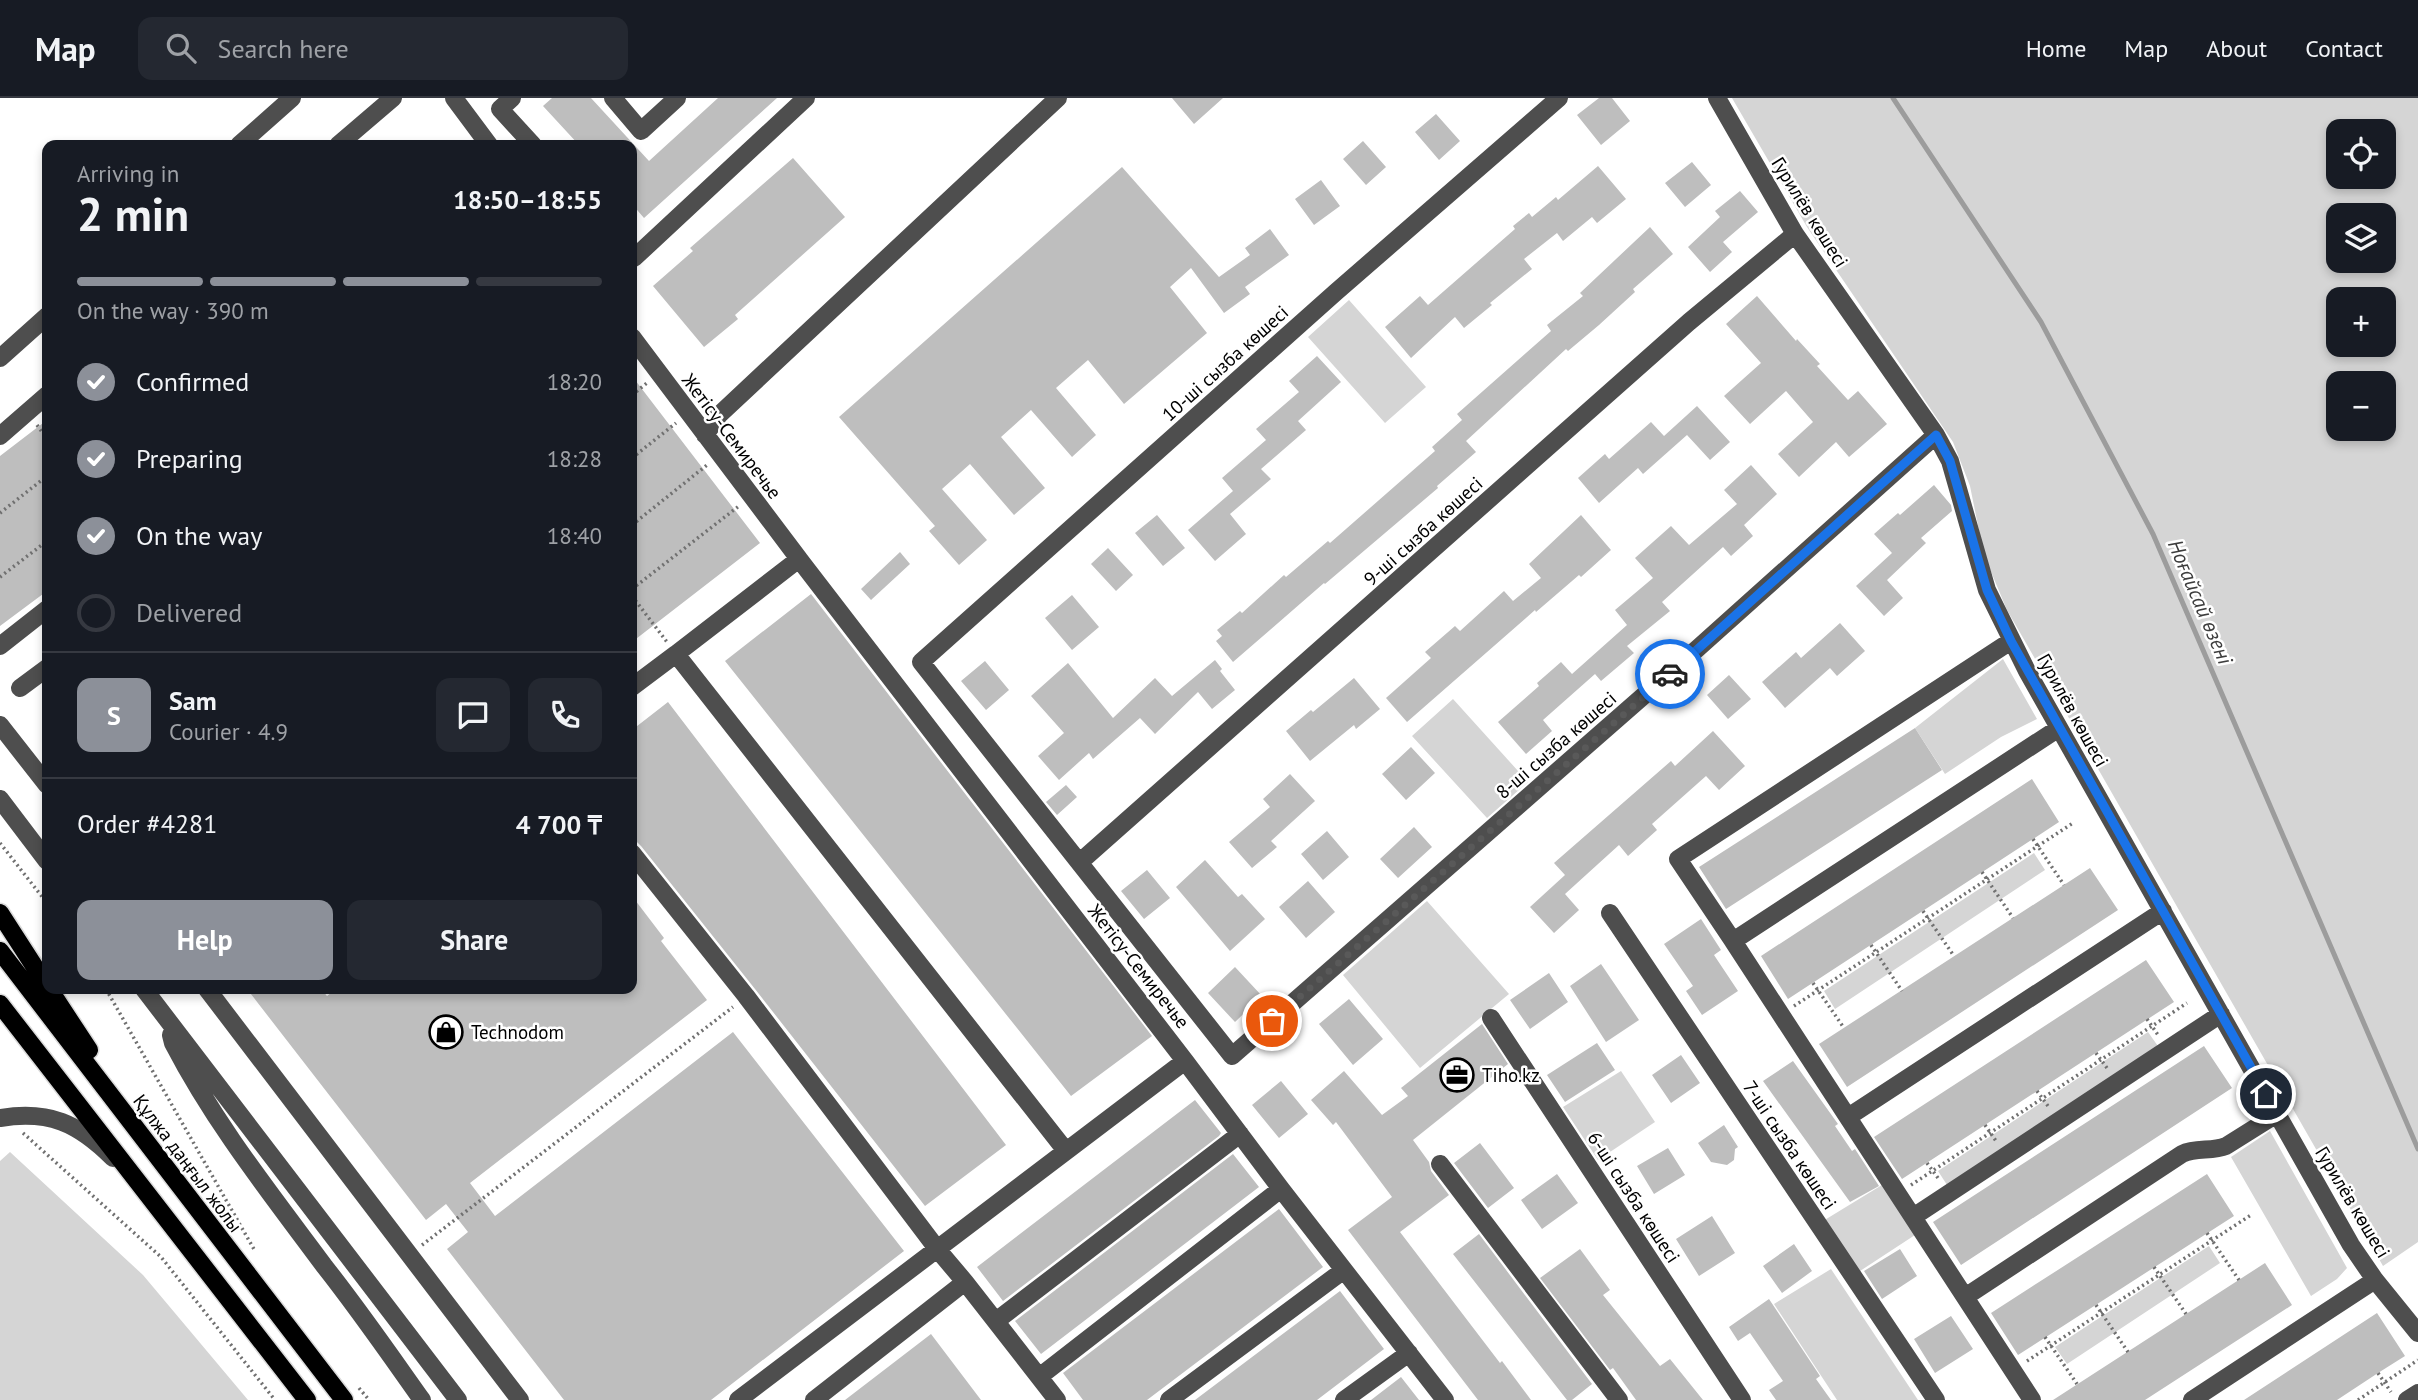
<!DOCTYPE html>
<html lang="en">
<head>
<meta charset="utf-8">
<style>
  :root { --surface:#171b24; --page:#242831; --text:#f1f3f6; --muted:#9ea1a6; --line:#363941; --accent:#8c9099 }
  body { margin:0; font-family:"PT Sans",sans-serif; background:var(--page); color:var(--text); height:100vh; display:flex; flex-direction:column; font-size:26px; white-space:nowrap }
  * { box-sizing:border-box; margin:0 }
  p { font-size:23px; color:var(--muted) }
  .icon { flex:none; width:38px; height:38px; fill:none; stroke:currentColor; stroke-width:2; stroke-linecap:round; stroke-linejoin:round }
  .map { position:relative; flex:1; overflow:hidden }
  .details { position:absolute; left:42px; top:42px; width:595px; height:854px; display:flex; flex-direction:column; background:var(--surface); border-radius:14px; box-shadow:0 4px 10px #0003 }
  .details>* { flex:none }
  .fabs { position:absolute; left:2326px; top:21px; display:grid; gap:14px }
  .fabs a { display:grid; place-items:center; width:70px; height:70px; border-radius:14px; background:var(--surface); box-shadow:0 4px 10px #0003; font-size:35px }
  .pin { position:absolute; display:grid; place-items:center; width:60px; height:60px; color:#fff; margin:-30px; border:4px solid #fff; border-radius:50%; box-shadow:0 2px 7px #0007 }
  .courier { position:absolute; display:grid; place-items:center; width:70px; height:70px; margin:-35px; border:5px solid #1a73e8; border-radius:50%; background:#fff; color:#222; box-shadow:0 2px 9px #0007 }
  .overview em { font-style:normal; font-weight:800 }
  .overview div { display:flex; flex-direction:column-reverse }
  .overview { display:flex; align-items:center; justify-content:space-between; height:119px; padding:0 35px }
  h1 { font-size:46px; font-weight:800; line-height:52px }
  .bar { display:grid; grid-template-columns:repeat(4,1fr); gap:10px 7px; align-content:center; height:84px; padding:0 35px }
  .bar i { height:9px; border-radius:5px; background:var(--line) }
  .bar .current { background:var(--accent) }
  .bar p { grid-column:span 4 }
  .line { display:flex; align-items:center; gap:18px; padding:0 35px; border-top:2px solid var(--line) }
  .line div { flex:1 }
  .round { display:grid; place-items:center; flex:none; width:74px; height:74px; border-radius:14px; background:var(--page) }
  ol { padding:0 35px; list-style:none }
  li { display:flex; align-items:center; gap:21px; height:77px }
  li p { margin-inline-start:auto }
  li .icon { padding:7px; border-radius:50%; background:var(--accent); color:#fff; stroke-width:4 }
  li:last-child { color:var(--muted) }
  li i { width:38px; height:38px; border:4px solid var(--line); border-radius:50% }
  .primary-button { display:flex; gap:14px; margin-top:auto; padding:14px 35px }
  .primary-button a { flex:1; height:80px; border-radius:14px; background:var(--accent); color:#fff; font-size:28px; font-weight:800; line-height:80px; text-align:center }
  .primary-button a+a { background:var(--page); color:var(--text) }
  header { display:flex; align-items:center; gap:42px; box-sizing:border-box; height:98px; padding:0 35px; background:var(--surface); border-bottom:2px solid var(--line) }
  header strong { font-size:33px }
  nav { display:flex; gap:38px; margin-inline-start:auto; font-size:24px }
  .search { width:490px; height:63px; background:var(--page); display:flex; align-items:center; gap:18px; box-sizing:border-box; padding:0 24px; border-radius:14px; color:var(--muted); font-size:26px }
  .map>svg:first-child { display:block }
  .green { fill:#d5d5d5; fill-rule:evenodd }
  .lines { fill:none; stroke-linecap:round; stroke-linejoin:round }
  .stream { stroke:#9c9c9c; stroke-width:5 }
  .building { fill:#bebebe }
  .major-casing { stroke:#dbdbdb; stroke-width:21 }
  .path { stroke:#707070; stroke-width:3.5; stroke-dasharray:2 3.5; stroke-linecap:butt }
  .minor { stroke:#4e4e4e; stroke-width:18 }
  .major { stroke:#000; stroke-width:18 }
  .done { stroke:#595959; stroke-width:7; stroke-dasharray:0 12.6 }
  .route { stroke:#1a73e8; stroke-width:9 }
  .labels { text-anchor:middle; stroke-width:5; stroke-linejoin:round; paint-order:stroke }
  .street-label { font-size:19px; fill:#000; stroke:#fff }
  .poi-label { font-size:19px; fill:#000; stroke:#fff; text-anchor:start }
  .water-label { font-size:21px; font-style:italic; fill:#3d3d3d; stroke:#fff }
</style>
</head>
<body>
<header>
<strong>Map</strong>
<div class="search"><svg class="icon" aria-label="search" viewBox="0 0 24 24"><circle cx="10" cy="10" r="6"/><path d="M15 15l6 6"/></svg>Search here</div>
<nav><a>Home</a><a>Map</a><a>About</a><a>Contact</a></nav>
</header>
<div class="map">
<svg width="2418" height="1302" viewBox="0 0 2418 1302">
  <rect width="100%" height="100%" fill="#fff"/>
  <!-- green -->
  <path class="green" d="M1732 0H2418V1144L2383 1168 2007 512 1984 457 1970 388 1953 344 1807 129ZM2338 33H2384V79H2338ZM2338 117H2384V163H2338ZM2338 201H2384V247H2338ZM2338 285H2384V331H2338Z
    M1349 202 1426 289 1385 325 1308 239Z
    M2003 561 2037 621 2001 639 1945 676 1915 630Z
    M1453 601 1528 684 1487 720 1412 638Z
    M2034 755 2045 772 1835 911 1824 893Z
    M1427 803 1509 896 1420 970 1343 877Z
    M2148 934 2160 951 1949 1090 1938 1073Z
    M1621 973 1655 1024 1598 1062 1563 1009Z
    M2270 1033 2347 1170 2337 1181 2311 1198 2231 1059Z
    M10 1054 143 1177 248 1302H0V1063Z
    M1882 1087 1915 1137 1857 1175 1823 1123Z
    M2209 1148 2220 1165 2067 1266 2055 1249Z
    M1831 1171 1918 1302H1837L1774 1206Z"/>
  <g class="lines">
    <!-- stream -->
    <path class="stream" d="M1893 0 2041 224 2153 436 2418 1051"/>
  </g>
  <!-- building -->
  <path class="building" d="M552 0H591L649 63 718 0H777L644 120 632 106V47H579L543 8Z
    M1172 0H1223L1194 26Z
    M1599 0H1612L1630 23 1601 47 1577 17Z
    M1436 16 1460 43 1439 62 1415 34Z
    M1363 43 1386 69 1366 87 1343 61Z
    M793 60 845 119 735 217 738 221 704 249 653 188 693 153 690 150Z
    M1692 64 1711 87 1685 109 1665 85Z
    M1598 68 1626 101 1597 125 1592 119 1563 143 1557 135 1524 161 1532 171 1490 205 1492 207 1464 230 1455 219 1411 260 1385 229 1420 198 1428 207 1515 131 1513 128 1529 115 1532 119 1556 99 1558 102Z
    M1122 69 1219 179 1250 157 1245 150 1270 131 1289 157 1245 189 1250 196 1224 215 1191 170 1170 189 1207 235 1124 306 1088 262 1056 290 1096 337 1072 359 1031 312 1001 339 1045 390 1014 417 970 366 942 391 987 442 959 467 929 433 935 428 839 319Z
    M1321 82 1340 108 1314 127 1295 101Z
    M1740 93 1758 114 1723 144 1732 154 1710 174 1688 149 1720 119 1715 113Z
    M1650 129 1673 156 1633 191 1635 194 1599 227 1568 253 1566 251 1466 343 1476 354 1437 388 1438 390 1325 486 1324 485 1233 564 1216 543 1222 538 1217 532 1240 513 1242 515 1284 477 1286 479 1328 443 1330 445 1435 353 1432 349 1462 322 1457 316 1551 233 1547 227 1583 198 1580 195Z
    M1757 198 1796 243 1797 241 1820 266 1817 268 1848 302 1858 293 1887 326 1849 359 1836 344 1799 379 1778 356 1813 324 1786 293 1750 326 1724 298 1761 265 1726 226Z
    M1317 258 1341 284 1298 323 1306 332 1261 371 1271 381 1230 416 1246 436 1215 463 1188 432 1233 393 1222 380 1266 342 1256 331 1299 294 1289 283Z
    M632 278 760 445 632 544Z
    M1697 308 1730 344 1710 362 1687 337 1643 376 1638 370 1599 405 1578 380 1605 356 1609 361 1651 324 1664 338Z
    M47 322V493L0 528V358Z
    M1751 367 1777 396 1744 427 1753 438 1731 458 1723 449 1662 504 1670 513 1627 548 1634 555 1601 583 1595 576 1543 622 1552 633 1526 656 1498 624 1539 588 1537 585 1561 564 1572 576 1627 527 1615 512 1653 480 1635 460 1671 428 1689 447 1737 406 1724 392Z
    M1934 387 1951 407 1952 413 1921 440 1926 445 1887 482 1903 500 1884 518 1856 488 1892 455 1874 436 1898 415 1900 417Z
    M1157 417 1185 450 1163 468 1135 435Z
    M1581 417 1611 452 1581 479 1579 477 1536 514 1535 512 1407 624 1386 600 1431 560 1425 554 1455 528 1460 533 1504 493 1513 503 1541 480 1529 466Z
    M1108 450 1133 477 1116 493 1091 466Z
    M900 454 910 466 871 502 861 491Z
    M811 496 1152 938 1071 998 725 563Z
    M1072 497 1099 529 1072 552 1045 520Z
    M1840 525 1865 553 1837 578 1830 570 1785 610 1762 584 1796 554 1801 560Z
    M1215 562 1222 571 1220 573 1235 592 1212 611 1198 594 1155 636 1140 620 1093 661 1089 655 1059 682 1038 658 1064 635 1031 598 1068 565 1113 620 1155 580 1172 598Z
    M985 563 1009 592 986 612 961 583Z
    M1729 577 1751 601 1728 621 1707 597Z
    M1354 580 1380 611 1356 631 1354 627 1310 663 1286 633 1311 612 1313 614Z
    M668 604 1006 1047 925 1108 755 891 641 748 632 739V632Z
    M1915 630 1942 672 1726 811 1699 769Z
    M1713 633 1745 668 1719 692 1706 678 1652 726 1657 732 1628 758 1619 747 1565 796 1579 812 1554 835 1530 809 1565 777 1554 765 1671 663 1675 668Z
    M1411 649 1435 675 1406 702 1382 676Z
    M1290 676 1315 703 1271 743 1277 749 1252 770 1229 744 1270 709 1263 701Z
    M2032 681 2059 724 1788 901 1761 858Z
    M1066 687 1077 699 1057 717 1046 704Z
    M1414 729 1432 749 1398 780 1380 761Z
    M1327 733 1349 759 1323 782 1301 756Z
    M1205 762 1238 799 1242 796 1265 821 1230 853 1176 789Z
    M2090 770 2118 812 1847 989 1819 946Z
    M1147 772 1170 800 1144 821 1121 793Z
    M1308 783 1335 814 1306 840 1279 809Z
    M632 798 664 840 661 843 707 902 470 1085 495 1118 733 934 904 1153 711 1302H564L447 1151 468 1134 446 1106 426 1122 247 891H321L327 898 336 891H632Z
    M1701 821 1721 852 1714 857 1738 893 1702 917 1686 893 1693 888 1664 846Z
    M2146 862 2174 904 1902 1081 1874 1039Z
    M1601 866 1639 922 1606 944 1570 888Z
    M1235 869 1262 898 1235 924 1208 895Z
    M1549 875 1568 904 1530 931 1510 902Z
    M1349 901 1383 941 1353 967 1319 926Z
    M1482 926 1508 966 1413 1042 1429 1064 1431 1073 1449 1097 1400 1134 1500 1265 1502 1263 1531 1302H1478L1348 1132 1392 1099 1336 1024 1333 1027 1311 1002 1344 973 1382 1017 1408 998 1401 990Z
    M1597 945 1615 972 1565 1004 1547 977Z
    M2204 948 2232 990 1961 1167 1933 1124Z
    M1681 957 1700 985 1671 1005 1652 977Z
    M1793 963 1838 1026 1835 1028 1852 1053 1855 1051 1879 1088 1850 1104 1763 983Z
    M1281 983 1308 1016 1279 1040 1252 1007Z
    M1195 1002 1221 1035 1219 1038 1003 1203 977 1169Z
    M1724 1027 1738 1049 1735 1051 1734 1062 1727 1067 1711 1064 1698 1045Z
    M1480 1045 1514 1090 1488 1110 1454 1065Z
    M1668 1050 1685 1077 1654 1096 1637 1068Z
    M1233 1056 1259 1089 1041 1256 1015 1223Z
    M1557 1076 1578 1105 1542 1131 1521 1102Z
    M2207 1076 2234 1118 2018 1257 1991 1215Z
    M1279 1111 1323 1169 1147 1302H1083L1063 1275Z
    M1712 1118 1735 1155 1699 1178 1676 1141Z
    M1479 1136 1592 1286 1572 1302H1567L1453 1156Z
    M1794 1146 1812 1173 1782 1195 1763 1168Z
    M1580 1151 1610 1192 1603 1197 1660 1268 1670 1261 1703 1302H1636L1613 1270 1610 1272 1540 1180Z
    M1900 1151 1917 1178 1882 1201 1864 1173Z
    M2265 1165 2292 1207 2145 1302H2053Z
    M1340 1193 1384 1251 1317 1302H1195Z
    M1769 1201 1820 1278 1816 1281 1831 1302H1776L1769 1292 1783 1283 1750 1235 1738 1243 1729 1229Z
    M2377 1215 2405 1258 2378 1275 2337 1302H2244Z
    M1951 1218 1973 1251 1935 1275 1914 1241Z
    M931 1236 981 1302H845Z
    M1401 1279 1419 1302H1371Z"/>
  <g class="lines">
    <defs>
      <path id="major" d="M0 815 47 888
        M0 853 344 1302
        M49 891 89 952
        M0 906 307 1302"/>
    </defs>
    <!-- major casing -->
    <use href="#major" class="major-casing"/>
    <!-- path -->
    <path class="path" d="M632 297 647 285
      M37 327 47 341
      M632 360 676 325
      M0 415 47 378
      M632 427 707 367
      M0 479 47 443
      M632 491 739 408
      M632 498 667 544
      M2033 741 2064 787
      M0 745 47 805
      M1982 774 2013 820
      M1923 813 1954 858
      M1871 847 1902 893
      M1813 885 1844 930
      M106 891 255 1153
      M1794 908 2073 725
      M2147 921 2158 937
      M2096 955 2107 970
      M2037 993 2048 1008
      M1985 1027 1996 1043
      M23 1035 161 1159 275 1302
      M1927 1065 1938 1080
      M1911 1087 2187 905
      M2207 1135 2239 1182
      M422 1147 733 909
      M2154 1169 2186 1216
      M2096 1207 2128 1254
      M2045 1239 2077 1286
      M2027 1263 2251 1117
      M2378 1275 2391 1294
      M359 1290 369 1302
      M2358 1302 2418 1262"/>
    <!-- minor -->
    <path class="minor" d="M454 0 489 47
      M512 0 500 11 533 47
      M613 0 641 33 677 0
      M1559 0 1336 194 921 564 1232 958 1697 551 1936 337
      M1717 0 1795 136 1936 337 1950 363 1987 492 2027 573 2351 1147 2375 1182 2418 1235
      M239 47 292 0
      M338 47 393 0
      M632 158 634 160 806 0
      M632 239 799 461
      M0 260 47 218
      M705 337 719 317 1058 0
      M0 338 47 297
      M0 548 47 511
      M632 589 676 556
      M20 590 47 570
      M0 627 47 687
      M0 701 47 763
      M632 755 746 898 938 1152 965 1184
      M1080 764 1689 224 1795 136
      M1610 815 1936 1302
      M1733 843 1678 761 2011 543
      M144 891 458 1302
      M207 891 520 1302
      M1491 920 1742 1302
      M171 937 173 945C215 1026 271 1096 325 1169 359 1212 390 1257 422 1302
      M1848 1019 2163 813
      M0 1020C49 1012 78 1025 113 1060
      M1066 1053 676 556 799 461 1185 963 1281 1091 1445 1302
      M1440 1066 1619 1302
      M1913 1119 2221 916
      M1965 1199 2182 1056C2196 1049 2212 1054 2226 1048L2277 1016
      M996 1223 1240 1036
      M1039 1279 1281 1091
      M738 1302 1185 963
      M814 1302 965 1184 1057 1302
      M1169 1302 1344 1172
      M1344 1302 1409 1255
      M2032 1302 1733 843 2059 630
      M2192 1302 2375 1182
      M2407 1302 2418 1295"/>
    <!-- major -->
    <use href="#major" class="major"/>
  </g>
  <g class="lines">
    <!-- done -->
    <path class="done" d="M1272 923 1670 576"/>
    <!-- route -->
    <path class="route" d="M1670 576 1936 337 1950 363 1987 492 2011 543 2266 996"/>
  </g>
  <!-- icons -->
  <defs>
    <symbol id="shop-ring" viewBox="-11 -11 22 22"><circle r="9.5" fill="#fff" stroke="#000" stroke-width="1.5"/><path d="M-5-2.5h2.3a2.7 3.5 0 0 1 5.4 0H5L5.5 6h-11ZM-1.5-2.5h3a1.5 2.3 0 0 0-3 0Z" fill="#000"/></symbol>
    <symbol id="office-ring" viewBox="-11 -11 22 22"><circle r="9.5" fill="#fff" stroke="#000" stroke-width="1.5"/><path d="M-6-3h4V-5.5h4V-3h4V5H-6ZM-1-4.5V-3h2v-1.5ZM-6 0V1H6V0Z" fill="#000"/></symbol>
  </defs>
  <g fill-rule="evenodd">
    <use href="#shop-ring" x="427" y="915" width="38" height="38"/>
    <use href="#office-ring" x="1438" y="958" width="38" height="38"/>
  </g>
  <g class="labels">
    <!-- street labels -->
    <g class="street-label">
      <text transform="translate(1810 114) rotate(58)" y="7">Гурилёв көшесі</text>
      <text transform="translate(1225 265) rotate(-42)" y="7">10-ші сызба көшесі</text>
      <text transform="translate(732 338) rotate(53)" y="7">Жетісу-Семиречье</text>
      <text transform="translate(1423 433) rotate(-42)" y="7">9-ші сызба көшесі</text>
      <text transform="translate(2073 612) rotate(61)" y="7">Гурилёв көшесі</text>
      <text transform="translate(1556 647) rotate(-41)" y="7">8-ші сызба көшесі</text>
      <text transform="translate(1139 868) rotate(52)" y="7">Жетісу-Семиречье</text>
      <text transform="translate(1790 1047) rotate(56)" y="7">7-ші сызба көшесі</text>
      <text transform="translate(188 1065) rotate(53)" y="7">Құлжа даңғыл жолы</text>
      <text transform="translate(1634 1099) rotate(57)" y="7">6-ші сызба көшесі</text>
      <text transform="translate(2353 1104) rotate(59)" y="7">Гурилёв көшесі</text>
    </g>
    <!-- poi labels -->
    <g class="poi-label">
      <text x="471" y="941">Technodom</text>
      <text x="1482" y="984">Tiho.kz</text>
    </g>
    <!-- water labels -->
    <g class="water-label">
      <text transform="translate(2200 504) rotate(67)" y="7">Ноғайсай өзені</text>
    </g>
  </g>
</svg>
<div class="fabs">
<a><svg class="icon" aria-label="locate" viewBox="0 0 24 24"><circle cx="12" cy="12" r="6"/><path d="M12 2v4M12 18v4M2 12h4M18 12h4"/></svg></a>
<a><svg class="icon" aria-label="layers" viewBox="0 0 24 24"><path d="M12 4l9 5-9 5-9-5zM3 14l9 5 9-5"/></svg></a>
<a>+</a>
<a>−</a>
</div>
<div class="pin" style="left:1272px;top:923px;background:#ea580c"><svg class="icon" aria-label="bag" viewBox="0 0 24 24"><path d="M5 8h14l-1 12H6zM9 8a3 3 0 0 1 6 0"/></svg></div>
<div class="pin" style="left:2266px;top:996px;background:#1f2937"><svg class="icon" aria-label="home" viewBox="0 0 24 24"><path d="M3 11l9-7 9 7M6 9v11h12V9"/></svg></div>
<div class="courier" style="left:1670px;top:576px"><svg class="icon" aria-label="car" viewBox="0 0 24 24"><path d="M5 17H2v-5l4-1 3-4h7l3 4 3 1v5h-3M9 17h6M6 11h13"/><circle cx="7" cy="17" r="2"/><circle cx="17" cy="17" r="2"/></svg></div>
<section class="details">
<div class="overview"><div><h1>2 min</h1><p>Arriving in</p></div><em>18:50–18:55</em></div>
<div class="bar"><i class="current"></i><i class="current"></i><i class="current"></i><i></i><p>On the way · 390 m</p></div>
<ol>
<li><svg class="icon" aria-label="check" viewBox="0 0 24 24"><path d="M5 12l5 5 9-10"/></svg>Confirmed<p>18:20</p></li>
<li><svg class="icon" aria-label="check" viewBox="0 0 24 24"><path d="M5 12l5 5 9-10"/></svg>Preparing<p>18:28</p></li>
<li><svg class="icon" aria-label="check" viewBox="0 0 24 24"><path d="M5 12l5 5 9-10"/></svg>On the way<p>18:40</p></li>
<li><i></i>Delivered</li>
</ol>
<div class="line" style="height:126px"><b class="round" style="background:var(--accent);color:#fff">S</b><div><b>Sam</b><p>Courier · 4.9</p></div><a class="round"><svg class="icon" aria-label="chat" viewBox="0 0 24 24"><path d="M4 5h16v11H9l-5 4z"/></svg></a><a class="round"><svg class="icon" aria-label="phone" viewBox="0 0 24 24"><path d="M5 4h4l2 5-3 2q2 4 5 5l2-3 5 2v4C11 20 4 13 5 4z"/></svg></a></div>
<div class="line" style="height:91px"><div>Order #4281</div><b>4 700 ₸</b></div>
<div class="primary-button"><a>Help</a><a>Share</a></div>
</section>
</div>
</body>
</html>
